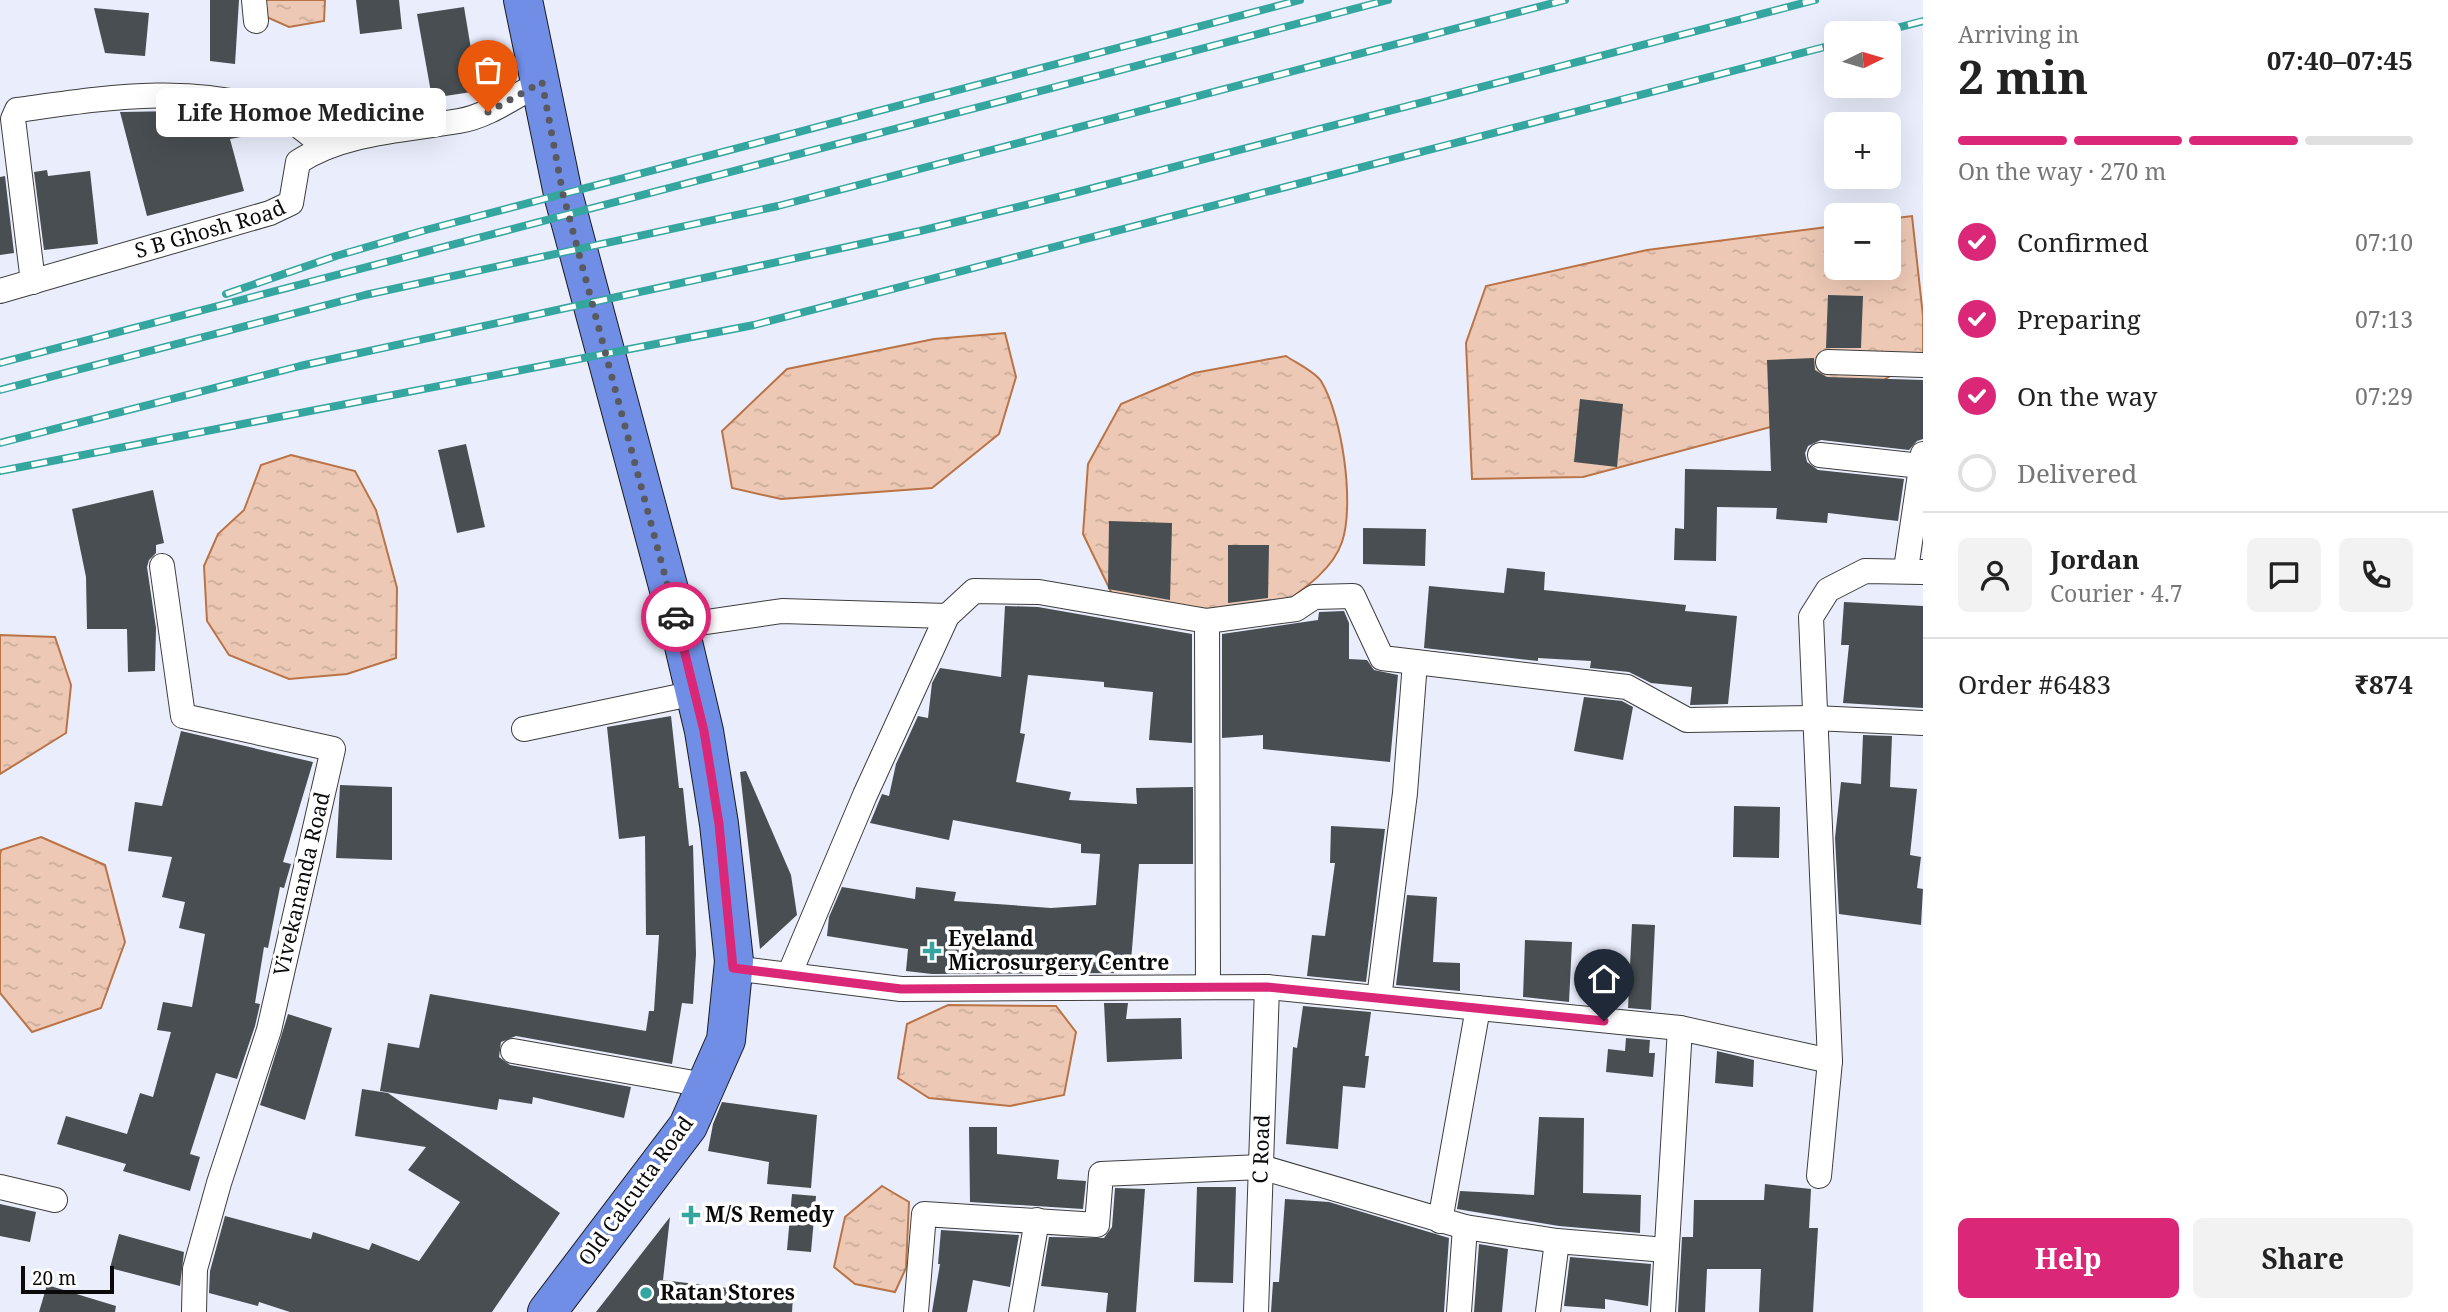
<!DOCTYPE html>
<html lang="en">
<head>
<meta charset="utf-8">
<style>
  :root { --surface:#fff; --page:#f2f2f2; --text:#222; --muted:#767676; --line:#e0e0e0; --accent:#db2777 }
  body { margin:0; font-family:"Noto Serif",serif; background:var(--page); color:var(--text); height:100vh; display:flex; flex-direction:column; font-size:26px; white-space:nowrap }
  * { box-sizing:border-box; margin:0 }
  p { font-size:23px; color:var(--muted) }
  .icon { flex:none; width:38px; height:38px; fill:none; stroke:currentColor; stroke-width:2; stroke-linecap:round; stroke-linejoin:round }
  .map { position:relative; flex:1; overflow:hidden }
  .sheet { display:flex; flex-direction:column; background:var(--surface); width:525px }
  .sheet>* { flex:none }
  .needle { width:46px; rotate:85deg }
  .fabs { position:absolute; left:1824px; top:21px; display:grid; gap:14px }
  .fabs a { display:grid; place-items:center; width:77px; height:77px; border-radius:10px; background:var(--surface); box-shadow:0 7px 28px #0002; font-size:35px }
  .scale { position:absolute; left:21px; bottom:18px; width:93px; box-sizing:border-box; padding-left:7px; border:4px solid #0a0a0a; border-top:0; font-size:19px; line-height:24px; white-space:nowrap; color:#0a0a0a; -webkit-text-stroke:5px #fff; paint-order:stroke }
  .pin { position:absolute; display:grid; place-items:center; width:60px; height:60px; color:#fff; margin:-72px -30px; border-radius:50% 50% 50% 0; rotate:-45deg; box-shadow:0 0 7px #0007 }
  .pin .icon { rotate:45deg }
  .courier { position:absolute; display:grid; place-items:center; width:70px; height:70px; margin:-35px; border:5px solid #db2777; border-radius:50%; background:#fff; color:#222; box-shadow:0 2px 9px #0007 }
  .bubble { position:absolute; height:49px; border-radius:10px; background:var(--surface); box-shadow:0 7px 28px #0002; font-size:23px; font-weight:700; line-height:49px; text-align:center }
  .headline em { font-style:normal; font-weight:700 }
  .headline div { display:flex; flex-direction:column-reverse }
  .headline { display:flex; align-items:center; justify-content:space-between; height:119px; padding:0 35px }
  h1 { font-size:46px; font-weight:700; line-height:52px }
  .bar { display:grid; grid-template-columns:repeat(4,1fr); gap:10px 7px; align-content:center; height:84px; padding:0 35px }
  .bar i { height:9px; border-radius:5px; background:var(--line) }
  .bar .current { background:var(--accent) }
  .bar p { grid-column:span 4 }
  .line { display:flex; align-items:center; gap:18px; padding:0 35px; border-top:2px solid var(--line) }
  .line div { flex:1 }
  .round { display:grid; place-items:center; flex:none; width:74px; height:74px; border-radius:10px; background:var(--page) }
  ol { padding:0 35px; list-style:none }
  li { display:flex; align-items:center; gap:21px; height:77px }
  li p { margin-inline-start:auto }
  li .icon { padding:7px; border-radius:50%; background:var(--accent); color:#fff; stroke-width:4 }
  li:last-child { color:var(--muted) }
  li i { width:38px; height:38px; border:4px solid var(--line); border-radius:50% }
  .cta { display:flex; gap:14px; margin-top:auto; padding:14px 35px }
  .cta a { flex:1; height:80px; border-radius:10px; background:var(--accent); color:#fff; font-size:28px; font-weight:700; line-height:80px; text-align:center }
  .cta a+a { background:var(--page); color:var(--text) }
  main { display:flex; flex:1; min-height:0 }
  .map>svg:first-child { display:block }
  .water { fill:url(#water-ripples); stroke:#ba7346; stroke-width:2 }
  .building { fill:#484e51 }
  .lines { fill:none; stroke-linecap:round; stroke-linejoin:round }
  .minor-casing { stroke:#3d3d3d; stroke-width:26 }
  .primary-casing { stroke:#1b1b1b; stroke-width:40 }
  .minor { stroke:#fff; stroke-width:24 }
  .primary { stroke:#708ee6; stroke-width:38 }
  .rail-casing { stroke:#35a69f; stroke-width:8 }
  .rail { stroke:#fff; stroke-width:5; stroke-dasharray:16; stroke-linecap:butt }
  .done { stroke:#585a5f; stroke-width:7; stroke-dasharray:0 12.6 }
  .route { stroke:#db2777; stroke-width:9 }
  .poi-dot { fill:#35a69f; stroke:#fff; stroke-width:2.5 }
  .labels { text-anchor:middle; stroke-width:7; stroke-linejoin:round; paint-order:stroke }
  .street-label { font-size:21px; fill:#0a0a0a; stroke:#fff }
  .poi-label { font-size:21px; font-weight:bold; fill:#0a0a0a; stroke:#fff; text-anchor:start }
</style>
</head>
<body>
<main>
<div class="map">
<svg width="1923" height="1312" viewBox="0 0 1923 1312">
  <defs>
    <pattern id="water-ripples" width="26" height="14" patternUnits="userSpaceOnUse" patternTransform="scale(1.75)"><rect width="26" height="14" fill="#edc9b5"/><path d="M2 4q2-2 4 0t4 0M15 11q2-2 4 0t4 0" fill="none" stroke="#caab9a"/></pattern>
  </defs>
  <rect width="100%" height="100%" fill="#eaeefc"/>
  <!-- water -->
  <path class="water" d="M252 0H325L324 21 289 27 253 11Z
    M1912 216 1923 316V355L1838 409 1583 477 1472 479 1466 343 1486 286 1647 250 1836 226V268H1888V219Z
    M1005 333 1016 377 999 434 932 488 781 499 732 488 722 431 787 369 934 339Z
    M1286 356C1296 363 1314 371 1321 381 1342 415 1355 504 1342 542 1331 575 1292 596 1266 616L1115 600 1083 534 1088 464 1121 404 1194 373Z
    M291 455 355 471 376 510 397 588 396 658 347 674 289 679 229 655 207 621 204 566 218 534 244 510 261 465Z
    M0 635 55 637 71 685 66 733 0 774Z
    M41 837 105 865 125 942 101 1008 32 1032 0 993V855L1 850Z
    M948 1005 1056 1006 1076 1032 1064 1095 1010 1106 929 1098 898 1078 907 1024Z
    M882 1186 909 1202 906 1268 895 1292 855 1284 834 1267 845 1217Z"/>
  <!-- building -->
  <path class="building" d="M210 0H239L235 64 210 61Z
    M356 0H399L402 29 360 34Z
    M464 7 478 91 432 98 417 14Z
    M94 8 149 13 145 56 105 53Z
    M180 111 241 118 279 130 230 139 244 191 147 216 120 112Z
    M47 170 48 176 90 171 98 244 44 250 34 172Z
    M5 176 14 253 0 255V177Z
    M1828 295 1863 296 1861 348H1826Z
    M1814 358 1815 370 1827 377 1923 380V439L1917 441 1909 450 1821 440 1808 446 1805 453 1807 462 1818 470 1904 479 1898 521 1828 513 1827 523 1776 519 1777 508 1717 507 1716 561 1674 560 1675 528 1684 529 1685 469 1771 471 1767 360Z
    M1580 399 1623 404 1617 467 1574 462Z
    M466 444 485 527 457 533 438 450Z
    M153 490 164 543 156 545V553L149 560 147 567 156 628 155 671 128 672 127 629H87L86 577 72 509Z
    M1109 521 1172 523 1170 600 1108 589Z
    M1363 528 1426 529 1425 566 1363 564Z
    M1228 545H1269L1268 598 1228 603Z
    M1507 568 1545 572 1544 590 1686 605 1685 611 1737 616 1728 704 1690 705 1692 687 1651 683 1629 672 1590 668 1591 661 1538 658V661L1424 648 1429 586 1504 593Z
    M1844 602 1923 606V708L1843 703 1849 645H1841Z
    M1005 606 1038 607 1192 634V743L1149 740 1153 692 1104 687V682L1028 675 1020 733 1025 734 1016 782 1071 792 1069 800 1137 804 1136 788 1193 787V864H1139L1130 973 932 974 906 971 908 949 827 936 829 917 842 887 915 899 916 887 956 892 954 901 1051 908 1096 905 1100 854 1081 853V844L953 820 949 840 870 823 882 794 889 796 896 764 918 716 928 718 932 683 940 668 1001 677Z
    M1344 611 1349 623V659L1367 660 1374 670 1398 675 1390 762 1263 749V735L1222 738V634L1318 620 1319 612Z
    M1584 697 1622 701 1633 707 1623 760 1574 751Z
    M671 716 679 788H683L689 846 693 845 696 954 693 1004 682 1003 672 1064 516 1036 501 1042 499 1057 510 1065 631 1087 624 1118 533 1097 532 1104 499 1099 497 1110 380 1091 388 1043 419 1048 430 994 646 1031 649 1011H654L659 935H646L645 836 619 839 607 727Z
    M181 731 313 762 283 862 291 864 284 888 280 887 268 948 264 947 255 1003 260 1004 255 1026 237 1079 216 1073 190 1154 200 1157 190 1191 123 1171 126 1164 57 1144 66 1116 127 1134 140 1093 153 1097 171 1032 157 1030 163 1002 192 1007 205 934 179 928 185 902 162 897 172 857 128 851 135 802 162 806Z
    M1863 735 1892 736 1890 787 1917 789 1910 855 1921 857 1917 888 1923 889 1921 925 1839 914 1835 838 1841 782 1861 784Z
    M746 771 791 875 797 915 760 949 740 772Z
    M340 785 392 787V860L336 858Z
    M1734 806 1780 807 1779 858 1733 857Z
    M1331 826 1385 829 1366 982 1307 976 1312 935 1325 936 1335 863H1330Z
    M1407 895 1437 897 1433 962 1460 963V991L1396 985Z
    M1632 924 1655 925 1651 1010 1628 1008Z
    M1525 940 1572 942 1569 1002 1523 997Z
    M1104 1003H1128L1126 1019 1181 1018 1182 1059 1107 1062Z
    M1303 1006 1371 1012 1365 1056H1369L1365 1088 1343 1086 1338 1149 1286 1144 1293 1047 1297 1048Z
    M288 1014 332 1028 305 1120 260 1105Z
    M1626 1038 1650 1040 1649 1053H1655L1653 1077 1606 1072 1608 1049 1625 1051Z
    M1717 1051 1754 1060 1753 1087 1715 1083Z
    M362 1089 388 1093 560 1213 492 1312H290L259 1302 258 1306 209 1293 210 1271 225 1216 311 1239 313 1232 369 1250 372 1243 419 1261 460 1202 408 1170 426 1147 355 1136Z
    M722 1102 817 1115 811 1188 767 1184 769 1162 708 1151 713 1124Z
    M1539 1117 1584 1118 1583 1193 1641 1195 1640 1233 1559 1226 1457 1209 1460 1191 1534 1195Z
    M969 1127H997V1154L1059 1160 1057 1179 1086 1181 1083 1209 970 1202Z
    M1765 1184 1811 1189 1809 1228H1818L1813 1312H1759L1761 1269H1707L1705 1312H1678L1682 1237H1693L1694 1200H1764Z
    M1197 1187H1236L1233 1283 1194 1282Z
    M1115 1188 1145 1189 1136 1312H1106L1108 1293 1041 1286 1049 1237 1104 1238 1112 1227Z
    M792 1194 816 1196 811 1252 787 1250Z
    M1285 1199 1329 1202 1449 1238 1444 1312H1271L1273 1282H1279Z
    M0 1204 36 1212 30 1242 0 1236Z
    M670 1217 663 1280 793 1296 792 1312H596Z
    M941 1230 1019 1235 1010 1287 973 1280 967 1312H932L940 1264H938Z
    M119 1234 184 1252 180 1286 110 1268Z
    M1479 1244 1508 1249 1502 1312H1474Z
    M1570 1257 1651 1264 1648 1306 1605 1299V1309L1564 1306Z
    M47 1285 116 1306 115 1312H39Z"/>
  <g class="lines">
    <defs>
      <g id="minor">
        <path d="M254 0 256 21"/>
        <path d="M33 282 13 119 17 110C105 98 191 83 277 113 294 119 311 137 326 147"/>
        <path id="s1" d="M0 291 270 213 291 203 298 162C343 132 407 130 459 121 489 116 516 95 542 82"/>
        <path d="M1828 362 1923 365"/>
        <path d="M1820 455 1921 466"/>
        <path d="M162 566 183 716 333 749 269 1030 219 1183 195 1269 194 1312"/>
        <path d="M1906 569 1923 454"/>
        <path d="M1207 621 1208 987"/>
        <path d="M679 626 782 611 947 616"/>
        <path d="M524 729 695 693"/>
        <path d="M733 968 901 989 1267 987 1680 1028"/>
        <path d="M789 975 865 795 947 616 974 591 1039 592 1207 621 1296 609 1314 597 1353 596 1382 658 1627 687 1687 720 1814 718 1923 723"/>
        <path d="M1379 998 1405 793 1415 662"/>
        <path d="M513 1051 705 1085"/>
        <path d="M1819 1176 1830 1061 1811 617 1828 590 1865 571 1923 572"/>
        <path d="M0 1187 55 1200"/>
        <path d="M1440 1221 1478 1008"/>
        <path d="M916 1312 924 1214 1097 1225 1101 1174 1261 1167 1465 1227 1557 1241"/>
        <path d="M1021 1312 1037 1220"/>
        <path id="s2" d="M1256 1312 1267 987"/>
        <path d="M1459 1312 1465 1227"/>
        <path d="M1548 1312 1557 1241 1666 1250"/>
        <path d="M1663 1312 1680 1028 1830 1061"/>
      </g>
      <path id="primary" d="M523 0 563 194 683 642 704 731 719 824 734 961 726 1040 688 1126 547 1312"/>
    </defs>
    <!-- minor casing -->
    <use href="#minor" class="minor-casing"/>
    <!-- primary casing -->
    <use href="#primary" class="primary-casing"/>
    <!-- minor -->
    <use href="#minor" class="minor"/>
    <!-- primary -->
    <use href="#primary" class="primary"/>
    <defs>
      <path id="rail" d="M1877 33 1923 21
        M226 294 336 256 422 231 1300 0
        M0 363 1388 0
        M0 390 365 295 778 206 1565 0
        M0 443 300 366 920 231 1074 193 1815 0
        M0 471 754 325 1836 44"/>
    </defs>
    <!-- rail casing -->
    <use href="#rail" class="rail-casing"/>
    <!-- rail -->
    <use href="#rail" class="rail"/>
  </g>
  <g class="lines">
    <!-- done -->
    <path class="done" d="M488 112 542 82 563 194 676 617"/>
    <!-- route -->
    <path class="route" d="M676 617 704 731 719 824 733 968 901 989 1267 987 1604 1021"/>
  </g>
  <!-- markers -->
  <g class="poi-dot">
    <path d="M928.5 940.5h7v7h7v7h-7v7h-7v-7h-7v-7h7z"/>
    <path d="M687.5 1204.5h7v7h7v7h-7v7h-7v-7h-7v-7h7z"/>
    <circle cx="646" cy="1293" r="7"/>
  </g>
  <g class="labels">
    <!-- street labels -->
    <g class="street-label">
      <text dy="7" stroke="none"><textPath href="#s1" startOffset="219">S B Ghosh Road</textPath></text>
      <text transform="translate(302 884) rotate(-77)" y="7">Vivekananda Road</text>
      <text dy="7" stroke="none"><textPath href="#s2" startOffset="163">C Road</textPath></text>
      <text transform="translate(636 1191) rotate(-54)" y="7">Old Calcutta Road</text>
    </g>
    <!-- poi labels -->
    <g class="poi-label">
      <text x="948" y="946">Eyeland<tspan x="948" dy="24">Microsurgery Centre</tspan></text>
      <text x="705" y="1222">M/S Remedy</text>
      <text x="660" y="1300">Ratan Stores</text>
    </g>
  </g>
</svg>
<div class="fabs">
<a><svg class="needle" viewBox="-14 -14 28 28"><path d="M0-13l5 13h-10z" fill="#e53935"/><path d="M0 13l5-13h-10z" fill="#767676"/></svg></a>
<a>+</a>
<a>−</a>
</div>
<div class="scale">20 m</div>
<div class="pin" style="left:488px;top:112px;background:#ea580c"><svg class="icon" aria-label="bag" viewBox="0 0 24 24"><path d="M5 8h14l-1 12H6zM9 8a3 3 0 0 1 6 0"/></svg></div>
<div class="pin" style="left:1604px;top:1021px;background:#1f2937"><svg class="icon" aria-label="home" viewBox="0 0 24 24"><path d="M3 11l9-7 9 7M6 9v11h12V9"/></svg></div>
<div class="courier" style="left:676px;top:617px"><svg class="icon" aria-label="car" viewBox="0 0 24 24"><path d="M5 17H2v-5l4-1 3-4h7l3 4 3 1v5h-3M9 17h6M6 11h13"/><circle cx="7" cy="17" r="2"/><circle cx="17" cy="17" r="2"/></svg></div>
<div class="bubble" style="left:156px;top:88px;width:290px">Life Homoe Medicine</div>
</div>
<section class="sheet">
<div class="headline"><div><h1>2 min</h1><p>Arriving in</p></div><em>07:40–07:45</em></div>
<div class="bar"><i class="current"></i><i class="current"></i><i class="current"></i><i></i><p>On the way · 270 m</p></div>
<ol>
<li><svg class="icon" aria-label="check" viewBox="0 0 24 24"><path d="M5 12l5 5 9-10"/></svg>Confirmed<p>07:10</p></li>
<li><svg class="icon" aria-label="check" viewBox="0 0 24 24"><path d="M5 12l5 5 9-10"/></svg>Preparing<p>07:13</p></li>
<li><svg class="icon" aria-label="check" viewBox="0 0 24 24"><path d="M5 12l5 5 9-10"/></svg>On the way<p>07:29</p></li>
<li><i></i>Delivered</li>
</ol>
<div class="line" style="height:126px"><a class="round"><svg class="icon" aria-label="person" viewBox="0 0 24 24"><circle cx="12" cy="8" r="4"/><path d="M4 21q1-7 8-7t8 7"/></svg></a><div><b>Jordan</b><p>Courier · 4.7</p></div><a class="round"><svg class="icon" aria-label="chat" viewBox="0 0 24 24"><path d="M4 5h16v11H9l-5 4z"/></svg></a><a class="round"><svg class="icon" aria-label="phone" viewBox="0 0 24 24"><path d="M5 4h4l2 5-3 2q2 4 5 5l2-3 5 2v4C11 20 4 13 5 4z"/></svg></a></div>
<div class="line" style="height:91px"><div>Order #6483</div><b>₹874</b></div>
<div class="cta"><a>Help</a><a>Share</a></div>
</section>
</main>
</body>
</html>
